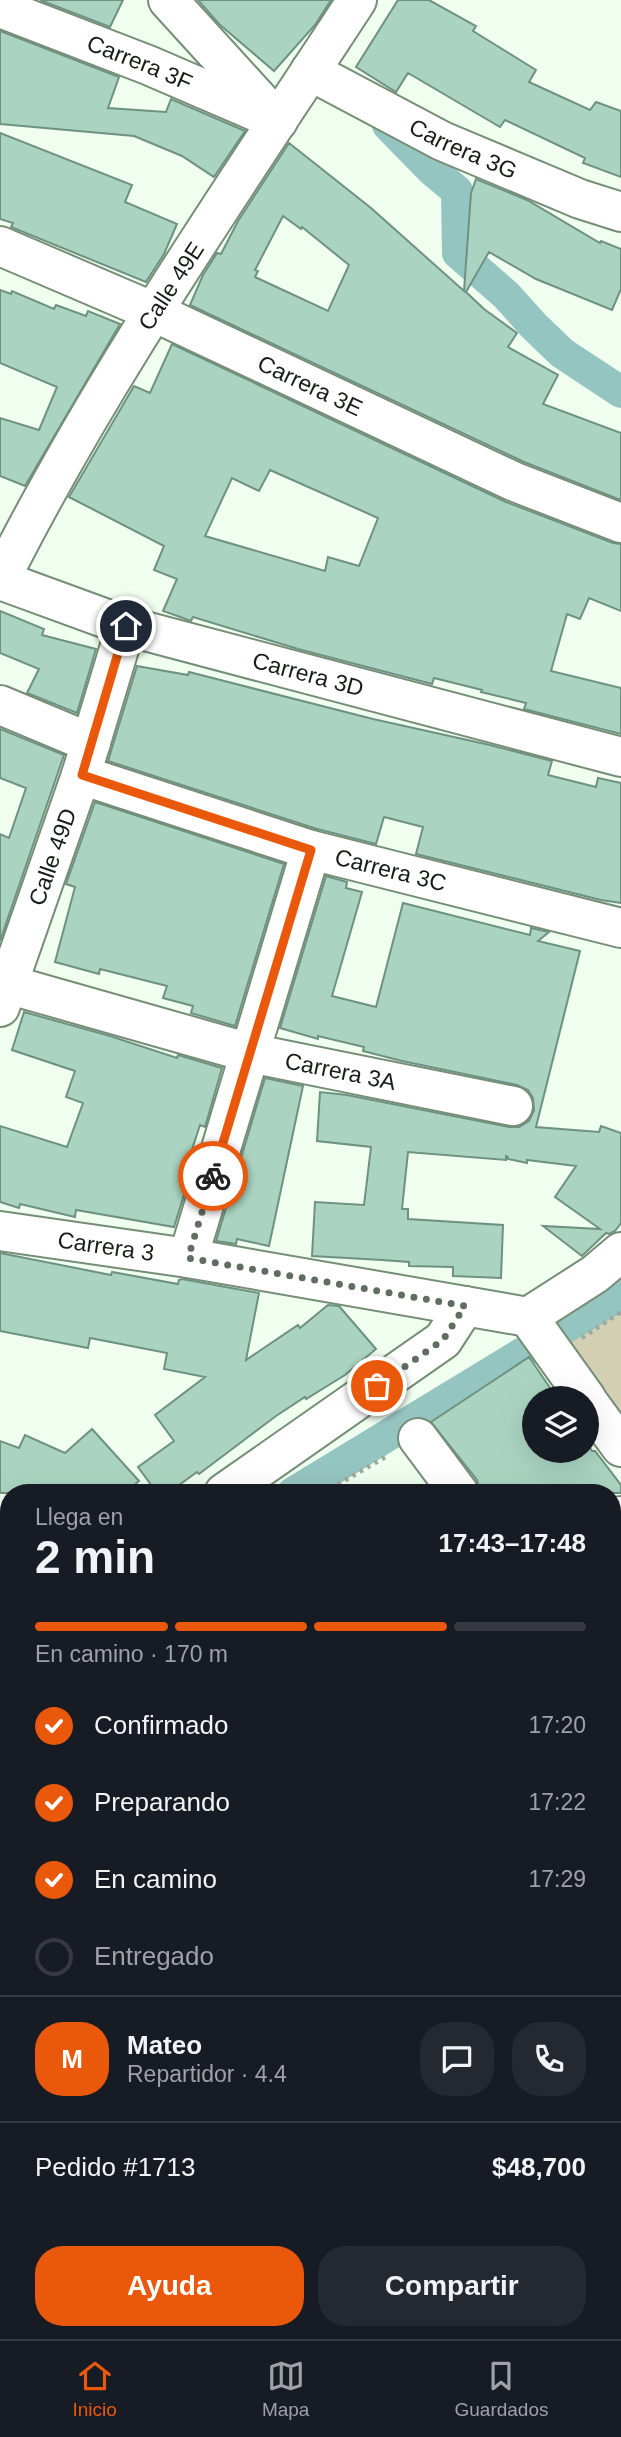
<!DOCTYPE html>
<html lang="es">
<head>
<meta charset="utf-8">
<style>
  :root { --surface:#171b24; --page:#242831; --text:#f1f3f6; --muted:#9ea1a6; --line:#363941; --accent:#ea580c }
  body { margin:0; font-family:Arial,sans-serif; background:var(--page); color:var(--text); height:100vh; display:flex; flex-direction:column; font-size:26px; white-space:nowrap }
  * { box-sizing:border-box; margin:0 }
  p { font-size:23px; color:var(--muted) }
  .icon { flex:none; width:38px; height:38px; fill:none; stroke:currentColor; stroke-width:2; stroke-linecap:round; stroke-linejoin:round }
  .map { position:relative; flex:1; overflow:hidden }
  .drawer { position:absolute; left:0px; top:1484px; width:621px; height:856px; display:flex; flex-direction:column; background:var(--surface); border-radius:28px 28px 0 0; box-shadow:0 7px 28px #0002 }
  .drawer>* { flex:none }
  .tools { position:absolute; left:522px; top:1386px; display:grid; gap:14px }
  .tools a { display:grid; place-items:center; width:77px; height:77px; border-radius:50%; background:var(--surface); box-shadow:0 7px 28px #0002; font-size:35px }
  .pin { position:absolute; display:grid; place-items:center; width:60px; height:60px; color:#fff; margin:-30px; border:4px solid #fff; border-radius:50%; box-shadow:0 2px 7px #0007 }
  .courier { position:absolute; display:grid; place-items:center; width:70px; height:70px; margin:-35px; border:5px solid #ea580c; border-radius:50%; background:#fff; color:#222; box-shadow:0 2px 9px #0007 }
  .headline em { font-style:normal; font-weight:800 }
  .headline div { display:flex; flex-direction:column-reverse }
  .headline { display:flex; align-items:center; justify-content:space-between; height:119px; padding:0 35px }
  h1 { font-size:46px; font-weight:800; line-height:52px }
  .bar { display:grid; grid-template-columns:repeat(4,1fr); gap:10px 7px; align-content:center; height:84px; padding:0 35px }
  .bar i { height:9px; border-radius:5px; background:var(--line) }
  .bar .active { background:var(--accent) }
  .bar p { grid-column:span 4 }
  .line { display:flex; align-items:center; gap:18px; padding:0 35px; border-top:2px solid var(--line) }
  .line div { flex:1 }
  .round { display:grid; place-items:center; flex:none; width:74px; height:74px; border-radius:28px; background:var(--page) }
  ol { padding:0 35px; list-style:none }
  li { display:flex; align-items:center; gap:21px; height:77px }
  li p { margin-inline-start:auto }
  li .icon { padding:7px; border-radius:50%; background:var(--accent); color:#fff; stroke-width:4 }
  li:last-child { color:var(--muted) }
  li i { width:38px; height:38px; border:4px solid var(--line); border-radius:50% }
  .cta { display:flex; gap:14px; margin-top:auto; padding:14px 35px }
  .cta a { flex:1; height:80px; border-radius:28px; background:var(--accent); color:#fff; font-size:28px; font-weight:800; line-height:80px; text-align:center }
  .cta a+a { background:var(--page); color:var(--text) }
  .dock { display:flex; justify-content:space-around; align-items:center; height:98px; border-top:2px solid var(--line); background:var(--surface); font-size:19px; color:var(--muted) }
  .dock a { display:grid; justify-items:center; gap:4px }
  .dock .active { color:var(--accent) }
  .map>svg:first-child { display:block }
  .green { fill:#d3cfb3 }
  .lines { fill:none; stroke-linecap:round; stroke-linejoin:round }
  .canal { stroke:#95c5c0; stroke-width:32 }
  .building { fill:#aad4c1; stroke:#6f9182; stroke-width:2; fill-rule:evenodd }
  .minor-casing { stroke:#768d76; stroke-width:42 }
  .path { stroke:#9ca99c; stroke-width:4.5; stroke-dasharray:3.5 5; stroke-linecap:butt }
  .minor { stroke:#fff; stroke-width:38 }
  .done { stroke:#626d62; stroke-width:7; stroke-dasharray:0 12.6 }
  .route { stroke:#ea580c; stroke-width:9 }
  .labels { text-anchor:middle; stroke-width:6; stroke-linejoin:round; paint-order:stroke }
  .street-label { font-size:23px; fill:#161f16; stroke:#fff }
</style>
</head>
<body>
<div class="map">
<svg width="621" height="2339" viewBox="0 0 621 2339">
  <rect width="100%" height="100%" fill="#effeef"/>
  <!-- green -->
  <path class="green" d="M621 1303V1433L558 1342Z"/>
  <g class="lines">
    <!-- canal -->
    <path class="canal" d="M388 125 432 170 457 191 458 253 506 295 533 325 562 353 621 392
      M566 1327 621 1294
      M293 1493 523 1353
      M0 1534 9 1540"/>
  </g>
  <!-- building -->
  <path class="building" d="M40 0H123L110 27Z
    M198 0H331L315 25 274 71 219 24Z
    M398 0H429L476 26 473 31 536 70 529 82 590 110 596 102 621 111V177L583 163 585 158 505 120 500 127 408 73 396 92 356 67Z
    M0 31 119 77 108 108 166 112 171 99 245 131 214 177 182 156 134 136 0 124Z
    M0 133 132 185 125 202 177 224 164 254 146 282 11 227 13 223 0 219Z
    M289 143 371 208 464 291 471 193 476 179 527 200 600 243 601 241 621 249V289L612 310 536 279 489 252 466 292 484 309 517 333 508 347 558 375 543 404 621 433V500L524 462 190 305 203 275 217 253 221 254 238 221ZM283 216 301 229 302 227 349 265 328 311 255 277 258 271 255 270Z
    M0 290 11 294 12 291 54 309 56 305 86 316 88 311 120 324 25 486 0 476V418L39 430 57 387 0 363Z
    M172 344 506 502 613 543 621 544V611L589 598 580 619 567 614 551 671 621 688V734L524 709 526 703 481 692 482 690 434 678 432 684 298 649 193 617 191 621 183 618 163 611 177 579 154 570 164 546 69 497 134 386 150 393ZM270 470 378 518 359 566 328 557 325 571 205 536 232 478 259 491Z
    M0 611 44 629 42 635 96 649 77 713 27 693 39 669 0 653Z
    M137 666 188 675 189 672 373 719 490 745 552 761 548 775 596 787 598 778 621 783V903L601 900 416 854 423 827 384 817 376 844 317 829 108 761Z
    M0 729 64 755 0 941V834L9 838 26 788 0 778Z
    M95 802 284 864 235 1026 191 1013 193 1006 163 998 167 986 100 969 99 974 55 962 75 887 66 884Z
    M326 876 347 882 346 888 362 892 332 996 376 1007 403 903 530 935 531 928 549 932 538 941 580 951 536 1127 599 1132 601 1126 621 1133V1223L615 1231 609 1234 606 1233 582 1256 543 1226 600 1229 555 1197 576 1166 527 1160V1163L508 1159V1157L506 1156V1160L408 1152 402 1209H408V1219L503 1225 501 1278 453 1276V1267L409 1266V1262L382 1260 312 1256 315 1202 364 1205 371 1147 317 1141 320 1092 347 1095 509 1127H519L529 1121 534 1110 533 1098 528 1090 517 1085 402 1061 363 1051 364 1047 318 1036V1039L280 1028Z
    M24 1012 110 1036 177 1058 178 1055 222 1068 205 1127 200 1125 185 1171 191 1172 174 1227 76 1210 75 1217 20 1204 19 1208 0 1202V1126L67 1147 83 1103 66 1097 75 1071 12 1050Z
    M265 1078 303 1086 269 1246 237 1239 236 1244 216 1241Z
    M0 1253 111 1275 112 1272 178 1284 179 1280 182 1279 259 1293 246 1360 298 1325 300 1328 328 1305 339 1306 376 1349 345 1375 306 1399 305 1397 276 1416 199 1474 197 1472 168 1493H157L138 1467 174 1441 155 1415 205 1377 164 1369 167 1353 90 1338 88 1348 0 1331Z
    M529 1357 557 1398H534V1451H586L588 1445 592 1451H595L621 1485V1493H480L477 1480 431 1422Z
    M92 1429 139 1481 125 1493H0V1441L19 1448 25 1435 65 1453Z"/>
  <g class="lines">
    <defs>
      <g id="minor">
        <path d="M168 0 270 112"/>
        <path id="s1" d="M357 0C233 190 102 377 0 580L126 626 621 757"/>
        <path id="s2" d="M0 8 148 65 278 121"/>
        <path id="s3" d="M310 71 442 141 580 199 621 212"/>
        <path id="s4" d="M0 246 154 312 515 482 621 523"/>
        <path d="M0 705 91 743"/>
        <path id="s5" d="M81 775 311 850 621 928"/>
        <path id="s6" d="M7 984 250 1053 513 1106"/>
        <path id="s7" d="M0 1007 81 775 126 626"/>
        <path id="s8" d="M0 1231 188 1258 528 1317 586 1398"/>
        <path d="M188 1258 311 850"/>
        <path d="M528 1317 595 1274 621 1252"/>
        <path d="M586 1399 621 1447"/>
        <path d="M418 1438 459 1493"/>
        <path d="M224 1493 443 1340 465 1306"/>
        <path d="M612 1522 621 1516"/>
        <path d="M0 1568 9 1573"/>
        <path d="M612 1571 621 1565"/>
        <path d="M0 1660 9 1653"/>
        <path d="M612 1728 621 1741"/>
        <path d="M0 1870 9 1880"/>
        <path d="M0 2000 9 1994"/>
        <path d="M340 2331 346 2339"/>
        <path d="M167 2339 179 2331"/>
      </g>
    </defs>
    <!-- minor casing -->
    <use href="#minor" class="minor-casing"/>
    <!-- path -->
    <path class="path" d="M582 1338 621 1312
      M323 1493 389 1455
      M0 1924 9 1936
      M0 2108 9 2121
      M612 2275 621 2272
      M0 2299 9 2311
      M23 2331 28 2339
      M385 2339 400 2331"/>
    <!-- minor -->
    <use href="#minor" class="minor"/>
  </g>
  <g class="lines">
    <!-- done -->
    <path class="done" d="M213 1176 188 1258 465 1306 443 1340 377 1386"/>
    <!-- route -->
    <path class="route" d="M126 626 82 775 311 850 213 1176"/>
  </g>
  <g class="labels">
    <!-- street labels -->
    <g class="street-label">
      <text dy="8" stroke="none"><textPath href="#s2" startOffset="150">Carrera 3F</textPath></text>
      <text dy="8" stroke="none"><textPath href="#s3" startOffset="172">Carrera 3G</textPath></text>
      <text transform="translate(171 286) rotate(-57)" y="8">Calle 49E</text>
      <text dy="8" stroke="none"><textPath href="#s4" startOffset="340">Carrera 3E</textPath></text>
      <text dy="8" stroke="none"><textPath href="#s1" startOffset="1004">Carrera 3D</textPath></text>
      <text dy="8" stroke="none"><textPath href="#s7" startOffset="159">Calle 49D</textPath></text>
      <text dy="8" stroke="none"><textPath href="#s5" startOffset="324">Carrera 3C</textPath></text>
      <text dy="8" stroke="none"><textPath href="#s6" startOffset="345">Carrera 3A</textPath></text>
      <text dy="8" stroke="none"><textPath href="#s8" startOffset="107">Carrera 3</textPath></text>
    </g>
  </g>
</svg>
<div class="tools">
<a><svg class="icon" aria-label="layers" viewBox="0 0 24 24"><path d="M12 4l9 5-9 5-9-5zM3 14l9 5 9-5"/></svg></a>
</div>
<div class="pin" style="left:377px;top:1386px;background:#ea580c"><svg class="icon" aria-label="bag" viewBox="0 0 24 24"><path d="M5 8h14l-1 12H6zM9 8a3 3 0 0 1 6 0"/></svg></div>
<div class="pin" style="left:126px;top:626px;background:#1f2937"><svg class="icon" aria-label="home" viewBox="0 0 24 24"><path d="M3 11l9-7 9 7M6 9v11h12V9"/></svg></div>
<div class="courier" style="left:213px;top:1176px"><svg class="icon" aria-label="bike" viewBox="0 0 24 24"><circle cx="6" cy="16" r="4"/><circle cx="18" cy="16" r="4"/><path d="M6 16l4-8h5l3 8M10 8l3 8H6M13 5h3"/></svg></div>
<section class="drawer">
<div class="headline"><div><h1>2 min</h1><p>Llega en</p></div><em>17:43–17:48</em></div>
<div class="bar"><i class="active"></i><i class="active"></i><i class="active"></i><i></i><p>En camino · 170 m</p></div>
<ol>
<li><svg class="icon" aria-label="check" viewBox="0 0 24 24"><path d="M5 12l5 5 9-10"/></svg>Confirmado<p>17:20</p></li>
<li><svg class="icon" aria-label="check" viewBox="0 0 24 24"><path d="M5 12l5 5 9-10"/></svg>Preparando<p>17:22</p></li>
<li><svg class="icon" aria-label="check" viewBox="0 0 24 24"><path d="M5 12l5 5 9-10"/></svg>En camino<p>17:29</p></li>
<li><i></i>Entregado</li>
</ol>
<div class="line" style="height:126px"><b class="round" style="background:var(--accent);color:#fff">M</b><div><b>Mateo</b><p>Repartidor · 4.4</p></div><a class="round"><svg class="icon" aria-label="chat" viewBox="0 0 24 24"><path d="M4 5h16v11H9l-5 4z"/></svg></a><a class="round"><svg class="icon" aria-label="phone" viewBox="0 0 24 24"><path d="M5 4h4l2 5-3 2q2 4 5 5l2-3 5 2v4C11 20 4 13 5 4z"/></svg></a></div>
<div class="line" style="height:91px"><div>Pedido #1713</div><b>$48,700</b></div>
<div class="cta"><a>Ayuda</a><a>Compartir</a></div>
</section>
</div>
<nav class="dock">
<a class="active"><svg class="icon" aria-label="home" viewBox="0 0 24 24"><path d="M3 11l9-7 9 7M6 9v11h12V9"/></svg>Inicio</a>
<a><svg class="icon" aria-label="map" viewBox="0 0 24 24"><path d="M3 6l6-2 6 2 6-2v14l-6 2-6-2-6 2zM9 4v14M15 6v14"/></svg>Mapa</a>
<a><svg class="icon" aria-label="saved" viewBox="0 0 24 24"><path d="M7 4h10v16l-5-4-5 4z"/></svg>Guardados</a>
</nav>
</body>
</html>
